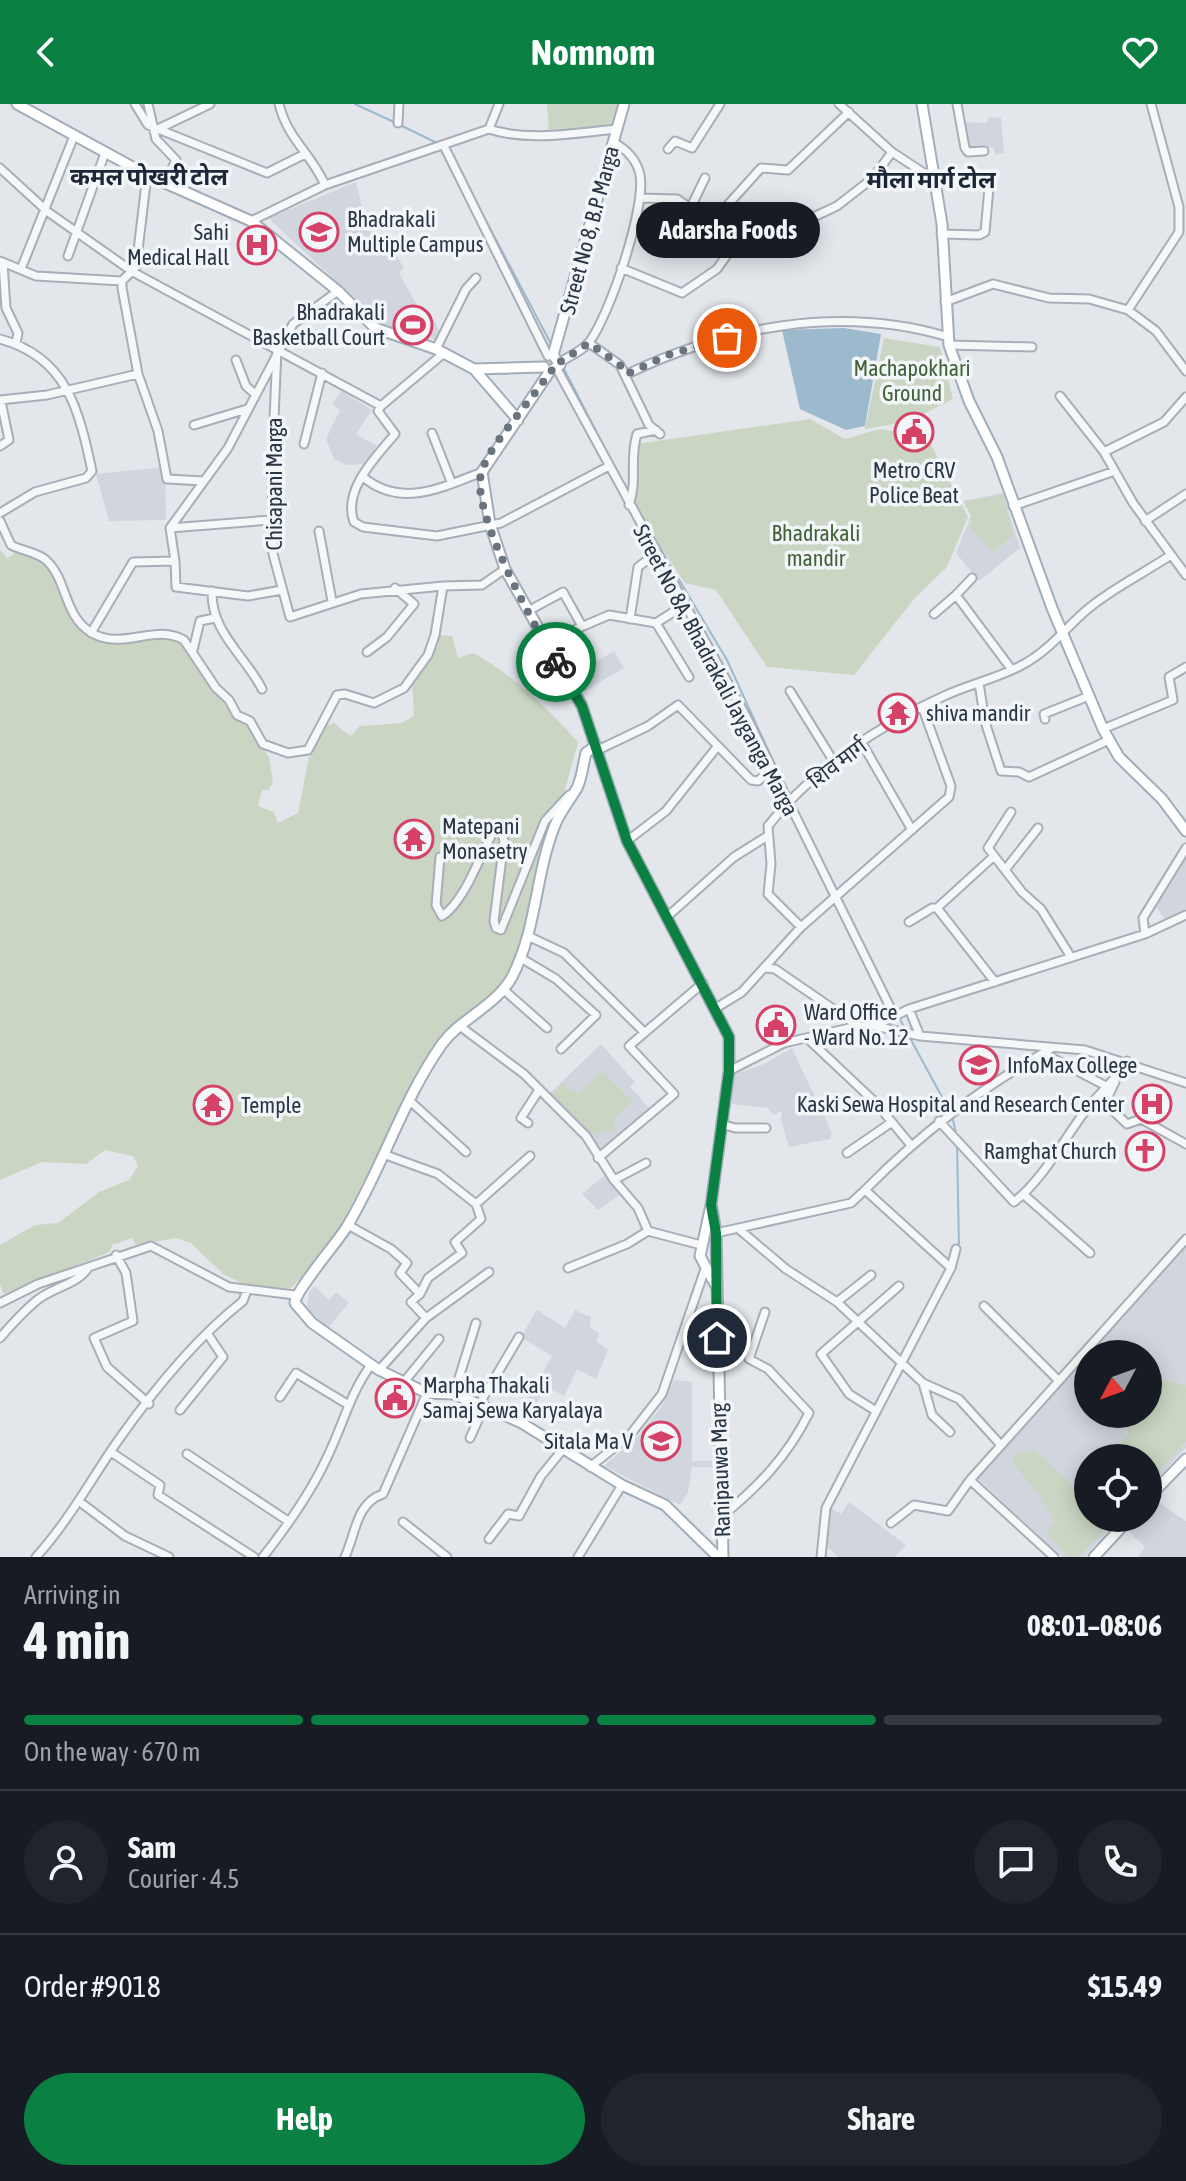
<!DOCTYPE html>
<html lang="en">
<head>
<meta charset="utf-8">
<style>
  :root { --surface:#171b24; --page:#20242c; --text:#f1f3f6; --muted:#9ea1a6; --line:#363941; --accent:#0b8043 }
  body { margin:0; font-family:"Asap Condensed","Noto Sans Devanagari",sans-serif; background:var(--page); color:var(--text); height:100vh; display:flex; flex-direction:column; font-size:30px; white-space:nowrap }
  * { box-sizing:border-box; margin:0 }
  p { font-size:26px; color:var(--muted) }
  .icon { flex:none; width:44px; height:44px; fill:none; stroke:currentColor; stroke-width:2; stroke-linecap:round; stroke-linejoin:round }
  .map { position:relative; height:1453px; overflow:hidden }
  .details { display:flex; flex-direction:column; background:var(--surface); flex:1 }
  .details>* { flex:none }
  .needle { width:52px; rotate:229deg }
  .buttons { position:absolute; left:1074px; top:1236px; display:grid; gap:16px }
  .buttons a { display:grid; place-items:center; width:88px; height:88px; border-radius:50%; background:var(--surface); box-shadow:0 4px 20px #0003; font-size:40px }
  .pin { position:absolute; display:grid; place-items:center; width:68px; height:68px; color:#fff; margin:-34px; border:4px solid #fff; border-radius:50%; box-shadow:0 2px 8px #0007 }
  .courier { position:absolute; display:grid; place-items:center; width:80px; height:80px; margin:-40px; border:6px solid #0b8043; border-radius:50%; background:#fff; color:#222; box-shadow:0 2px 10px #0007 }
  .bubble { position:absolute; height:56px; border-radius:28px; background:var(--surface); box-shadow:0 4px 20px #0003; font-size:26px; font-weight:700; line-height:56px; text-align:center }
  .headline em { font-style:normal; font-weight:700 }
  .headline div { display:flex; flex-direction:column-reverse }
  .headline { display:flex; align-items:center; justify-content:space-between; height:136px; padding:0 24px }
  h1 { font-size:52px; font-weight:700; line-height:60px }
  .bar { display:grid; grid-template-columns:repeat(4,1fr); gap:12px 8px; align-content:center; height:96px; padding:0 24px }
  .bar i { height:10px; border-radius:6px; background:var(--line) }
  .bar .current { background:var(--accent) }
  .bar p { grid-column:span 4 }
  .line { display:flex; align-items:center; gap:20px; padding:0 24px; border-top:2px solid var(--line) }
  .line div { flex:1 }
  .round { display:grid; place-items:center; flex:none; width:84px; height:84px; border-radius:42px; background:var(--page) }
  .cta { display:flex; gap:16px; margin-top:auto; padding:16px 24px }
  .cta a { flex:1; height:92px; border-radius:48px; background:var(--accent); color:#fff; font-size:32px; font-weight:700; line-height:92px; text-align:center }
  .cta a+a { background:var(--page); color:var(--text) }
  header { display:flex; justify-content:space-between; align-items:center; height:104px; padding:0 24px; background:var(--accent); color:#fff; font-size:36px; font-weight:700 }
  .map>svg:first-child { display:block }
  .built { fill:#d1d6de; fill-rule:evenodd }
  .green { fill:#cad6c3 }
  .water { fill:#9cb9cd }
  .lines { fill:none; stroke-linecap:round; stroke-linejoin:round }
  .stream { stroke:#9cb9cd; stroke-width:2 }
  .minor-casing { stroke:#a7aeb7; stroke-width:11 }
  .major-casing { stroke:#a1adb8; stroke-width:13 }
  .minor { stroke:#f6f7f9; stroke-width:7 }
  .major { stroke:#fff; stroke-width:9 }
  .done { stroke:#6a747f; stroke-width:8; stroke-dasharray:0 14.4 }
  .route { stroke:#0b8043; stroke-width:10 }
  .labels { text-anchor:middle; stroke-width:7; stroke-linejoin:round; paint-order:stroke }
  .poi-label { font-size:22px; fill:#293645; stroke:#f3f6f9; text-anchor:start }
  .street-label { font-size:22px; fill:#293645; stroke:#f3f6f9 }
  .park-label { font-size:22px; fill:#426136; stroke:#f3f6f9 }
  .neighbourhood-label { font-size:24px; font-weight:bold; fill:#1b2736; stroke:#f3f6f9 }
</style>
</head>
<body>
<header><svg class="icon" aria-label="back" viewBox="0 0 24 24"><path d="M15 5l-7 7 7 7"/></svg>Nomnom<svg class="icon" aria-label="heart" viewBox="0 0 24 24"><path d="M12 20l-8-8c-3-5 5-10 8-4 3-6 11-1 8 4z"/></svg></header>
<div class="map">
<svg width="1186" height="1453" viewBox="0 0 1186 1453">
  <rect width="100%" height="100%" fill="#e3e7ec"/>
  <!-- built -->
  <path class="built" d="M988 13 1001 14 1004 49 996 51 993 43 970 47 962 18 987 19Z
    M356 78 368 127 384 130 404 164 399 169 419 205 432 213 439 226 436 236 384 222 268 114Z
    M341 287 372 306 356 330 377 342 366 360 347 361 334 355 326 335 340 306 332 300Z
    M165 363 166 416 109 417 96 370Z
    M1003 389 1020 444 979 477 956 449 971 412 963 397Z
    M614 547 624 564 585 587 575 571Z
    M1186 753V805L1167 818 1156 803Z
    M601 940 635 978 630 983 652 1007 599 1051 548 991Z
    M792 944 832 1029 830 1035 789 1043 781 1016 782 1007 773 1011 768 1004 732 1000V971L762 961Z
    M606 1070 621 1090 598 1106 582 1090Z
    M1186 1137V1344L1148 1384V1354H1088V1414H1119L1084 1453H1062L976 1373ZM1088 1250H1148V1310H1088Z
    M315 1182 329 1196 336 1188 349 1199 328 1224 307 1204 309 1188Z
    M537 1206 565 1224 575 1206 591 1213 590 1224 599 1229 597 1238 608 1246 596 1275 577 1265 564 1292 546 1282 534 1304 543 1309 539 1318 520 1308 552 1252 521 1233Z
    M674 1276 692 1278V1357H712V1363H692L688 1389 680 1401 604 1362 638 1332 661 1303Z
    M849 1398 906 1441 895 1453H838L821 1437V1419L831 1404 841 1410Z
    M1158 1398 1186 1417V1453H1138L1145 1443 1129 1428 1143 1414H1148V1409Z"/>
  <!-- green -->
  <path class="green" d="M547 0H618L610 24 549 29Z
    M399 211 429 217 426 230 396 225Z
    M884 234 940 243 953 295 910 317 865 325Z
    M810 315 845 335 880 325 927 333 968 413 947 463 914 495 854 571 767 563 716 486 685 479 630 397 636 340Z
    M1003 390 1013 432 992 448 970 423 971 412 964 397Z
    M0 446 8 454 19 446 40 453 50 464 72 513 97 534 115 540 155 533 179 535 233 612 247 622 269 653 273 678 269 686H262L258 702 274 708 278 719 298 709 310 648 324 623 334 619 350 632 360 622 402 619 414 612 412 576 427 557 439 531 452 532 458 554 473 549C512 570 549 605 578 638L539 779 529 830 507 876 442 933 432 946 328 1145 291 1184 248 1182 223 1170 191 1139 176 1134 136 1141 132 1134 112 1141 110 1148 4 1190 0 1181V1141L35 1121 58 1119 99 1088 129 1076 138 1062 133 1052 105 1046 86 1060 42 1058 0 1076Z
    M603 967 632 997 616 1013 614 1026 592 1031 550 992 565 978 568 984 578 989Z
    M1151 1274 1186 1281V1337L1148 1379V1354H1119L1115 1343 1128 1330V1310H1148V1275Z
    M1035 1346 1076 1385 1088 1373V1414H1115L1079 1453H1069L1046 1430 1055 1418 1040 1391 1013 1360 1015 1349Z"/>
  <!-- water -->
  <path class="water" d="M844 224 881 230 865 322 846 326 800 305 782 226Z"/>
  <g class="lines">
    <!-- stream -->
    <path class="stream" d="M355 0 394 18
      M400 21 437 39
      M455 58 551 240
      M563 263 615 364
      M635 402 727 556 784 681
      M879 874 896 907
      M899 913 905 925
      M910 934 949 1006
      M952 1012 957 1033
      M957 1039 959 1144"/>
    <defs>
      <path id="minor" d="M135 0 148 21 267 69 305 50
        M148 0 156 35 176 56 165 79
        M279 0C288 36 311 49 325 81
        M839 0 892 48 933 75
        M957 0 965 44 968 48 984 47
        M398 19 399 0
        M160 24 210 0
        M489 25C528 38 576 29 616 25
        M444 42 548 252
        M668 45 675 37 692 44 720 0
        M0 64 48 108 133 168 381 302
        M147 71 136 163 122 177V184L138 270 158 327 167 375 204 377
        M640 94 677 95 703 113 726 116 758 139 837 102 873 74 892 48
        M691 103 705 74
        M715 115 761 64 788 66 849 8
        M251 117 325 81 489 25 499 0
        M941 130 979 131 985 128 989 84
        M68 152 105 49
        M0 157 36 172 122 177
        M3 159 6 204 18 229 16 239
        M621 164 682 189 717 165 744 127
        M21 165 74 32
        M945 198 993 180 1049 194 1089 195 1128 206 1156 227 1186 267
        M1128 206 1179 128V103L1151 0
        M0 235C67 253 79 306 92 367L86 374 35 388 0 409
        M589 239 620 261 649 321 660 330
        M949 241 1032 243
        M277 245 272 362 273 450 290 513 361 490 443 482
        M436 245 466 185 476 174
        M236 256 246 282 255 290
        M560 258C570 252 584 246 590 237 610 210 646 103 640 71 637 56 626 45 613 38
        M557 265 749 618 894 911
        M627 270C726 223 838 201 945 232
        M1060 292 1104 348 1133 399 1186 471
        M0 296 47 291 138 270
        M381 302 378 307 395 330C376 353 342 386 354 418L363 423 437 432 501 419 609 362
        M381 302 444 249
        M194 321 247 305
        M432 329 452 380
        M304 340 322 269
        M0 342 9 336 1 297
        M1104 348 1164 318 1186 293
        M362 372C400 405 441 384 482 368
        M629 401C638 376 629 355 637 330L656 326
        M1013 402 1112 368
        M0 417 11 441C22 447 37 448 46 456 68 476 63 512 92 529 123 547 155 519 184 536L216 584 229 596 237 611 250 617 263 640 288 649 308 646 337 591 345 590 374 599 404 584 428 551 435 531 443 482 482 481 505 465
        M1145 417 1186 390
        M170 424 271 416
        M319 427 332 497
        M175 457 170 424 228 344 293 220 338 187
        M972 474 956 491 1012 566
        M212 487C211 529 245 551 262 585
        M528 507 563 488 582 522
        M934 510 956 491
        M630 515 638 463 655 450
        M656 519 689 573
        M91 529 133 458 175 457 176 483 248 492 282 486
        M544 539 609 511 656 519 686 500
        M193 546 200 517 215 514
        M367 548 387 533 414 500 395 484
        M979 579 985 618 1001 667 1019 668 1029 673 1109 636
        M790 587 834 658
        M1045 615 1044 610 1089 592
        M1103 625 1173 596 1169 573 1186 563
        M862 639 912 726
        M598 646 648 622 678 601 751 676 758 677 771 666
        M1011 708 988 744 1022 788 1041 805 1071 853
        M627 737 666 707 717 643
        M440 753 436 801 442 812C470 795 488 724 500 721L504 737 494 817 496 824 501 826 545 717 569 691
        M1005 766 1038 724
        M937 804 995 878
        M668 812 734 753 766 733
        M909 818 932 804H937L993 753
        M801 823 768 790 771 760 768 722C812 666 879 621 944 592 970 580 999 574 1024 560 1050 546 1067 522 1089 504 1113 484 1144 469 1171 451
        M1145 830 1143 814 1186 744
        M530 833 564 849 644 928
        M521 854 556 875 596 911 561 945
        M766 864 775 865 858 922
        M504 886 547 924
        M716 904 742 888 801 823 949 693 951 682 923 605
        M909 905 920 932
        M875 922 920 932 1085 946 1186 979
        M461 923 524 970 586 1032 614 1076 638 1104 648 1127
        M807 934 876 999 910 1040
        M1043 949 1106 982
        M729 967 784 939 858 922H875L909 905 1145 830 1186 811
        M1115 978 1105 999 1127 1020 1141 1015 1186 1040
        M410 997 466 1048
        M939 1017 1014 1098C1043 1075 1061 1040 1083 1010 1097 991 1115 977 1127 957
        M528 1019 521 1014 539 986
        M721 1020 735 1024H766
        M847 1049 892 1018
        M383 1050 438 1070 476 1100 530 1052
        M598 1054 674 990 629 942 703 879
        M614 1076 646 1059
        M1023 1090 1090 1149
        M348 1121 391 1145 407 1159 400 1169 420 1190 411 1198 426 1214
        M740 1126 786 1165 837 1198 923 1279 959 1295 1000 1340
        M716 1129 851 1099 865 1086
        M116 1151 126 1169 133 1217 94 1234 107 1263 149 1300
        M568 1164 627 1140 648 1127 701 1141
        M951 1164 865 1086C922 1028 981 984 1052 944
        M420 1190 428 1174 462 1149 455 1138 481 1115 476 1100
        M837 1198 871 1171
        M0 1199 38 1180 151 1142 229 1183 295 1191
        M984 1202 1057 1275
        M0 1234C11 1221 23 1208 36 1197 52 1183 77 1181 88 1164
        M379 1266 426 1214 489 1168
        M404 1278 439 1235
        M923 1279 932 1311 950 1328
        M454 1290 476 1219
        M280 1293 296 1269 347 1300
        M480 1299 519 1233
        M180 1306 223 1253 207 1229
        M876 1307 849 1290 821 1250 899 1182
        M470 1334 485 1301
        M111 1348 160 1381 158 1391 254 1453
        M187 1350 288 1417
        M590 1363 630 1331 662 1290 705 1165
        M80 1398 125 1432 169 1453
        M721 1413C759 1382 787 1353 809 1309L768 1265 749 1255 765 1208
        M403 1418 447 1453
        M891 1419 914 1401 948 1407 970 1376
        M489 1435 508 1410 519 1412 541 1372 564 1344
        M36 1453C68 1418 90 1377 117 1338 152 1288 195 1235 243 1197L247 1186
        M263 1453C288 1421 314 1384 330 1347 344 1317 351 1288 371 1261
        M345 1453C356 1429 356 1399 383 1390L427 1289
        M578 1453 622 1381
        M821 1453 826 1404 951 1164 956 1145
        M1054 1453 970 1376 1186 1135"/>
      <path id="major" d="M17 0 147 71 251 117 338 187 375 224 436 245 474 265 518 316
        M922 0 942 120 949 241 969 297 997 353 1052 504 1103 625 1119 653 1162 695 1186 727
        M553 251 624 0
        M474 265 544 263
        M550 267 482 368 490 420 505 465 582 602 627 737 729 933V967L711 1101 700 1152 716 1182
        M550 267 560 261 553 251
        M596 641 586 649C583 660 582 674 577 684 570 696 560 708 555 721 535 771 537 825 512 873 495 903 461 914 442 940 402 997 382 1065 346 1124 336 1140 295 1187 295 1199L312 1219 379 1266 427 1289 454 1290 520 1318 622 1381 665 1401 718 1453
        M712 1104 716 1129 723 1453
        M1148 1394 1186 1355
        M1094 1453 1130 1414"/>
    </defs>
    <!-- minor casing -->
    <use href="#minor" class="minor-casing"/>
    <!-- major casing -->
    <use href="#major" class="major-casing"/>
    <!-- minor -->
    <use href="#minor" class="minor"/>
    <!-- major -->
    <use href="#major" class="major"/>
  </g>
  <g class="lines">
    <!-- done -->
    <path class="done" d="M556 558C535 523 471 409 481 370 489 339 532 298 550 267L557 265 560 258 589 239 620 261 627 270 668 251 727 234"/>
    <!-- route -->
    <path class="route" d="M556 558 582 602 627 737 729 933V967L711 1101 716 1129 717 1234"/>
  </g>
  <!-- icons -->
  <defs>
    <symbol id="university-ring" viewBox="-11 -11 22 22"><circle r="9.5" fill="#f3f6f9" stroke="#d64267" stroke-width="1.5"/><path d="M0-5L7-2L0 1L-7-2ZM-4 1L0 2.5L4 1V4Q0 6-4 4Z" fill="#d64267"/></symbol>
    <symbol id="hospital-ring" viewBox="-11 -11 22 22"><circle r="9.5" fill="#f3f6f9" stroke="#d64267" stroke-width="1.5"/><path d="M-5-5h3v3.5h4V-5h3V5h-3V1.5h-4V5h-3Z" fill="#d64267"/></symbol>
    <symbol id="stadium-ring" viewBox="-11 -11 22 22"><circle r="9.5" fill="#f3f6f9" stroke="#d64267" stroke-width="1.5"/><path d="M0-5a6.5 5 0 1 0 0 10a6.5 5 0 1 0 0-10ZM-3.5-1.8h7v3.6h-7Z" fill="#d64267"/></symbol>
    <symbol id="civic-ring" viewBox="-11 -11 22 22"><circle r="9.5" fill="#f3f6f9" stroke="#d64267" stroke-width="1.5"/><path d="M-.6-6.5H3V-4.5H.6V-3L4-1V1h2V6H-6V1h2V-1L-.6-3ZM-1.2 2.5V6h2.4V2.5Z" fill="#d64267"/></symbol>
    <symbol id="temple-ring" viewBox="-11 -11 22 22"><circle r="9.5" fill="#f3f6f9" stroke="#d64267" stroke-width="1.5"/><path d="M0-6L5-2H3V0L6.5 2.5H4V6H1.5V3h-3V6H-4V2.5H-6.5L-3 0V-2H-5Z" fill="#d64267"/></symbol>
    <symbol id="church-ring" viewBox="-11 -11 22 22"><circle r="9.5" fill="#f3f6f9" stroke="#d64267" stroke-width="1.5"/><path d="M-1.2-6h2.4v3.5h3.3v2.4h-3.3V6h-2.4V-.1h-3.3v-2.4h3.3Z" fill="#d64267"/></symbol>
    <symbol id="school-ring" viewBox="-11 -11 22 22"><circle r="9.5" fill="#f3f6f9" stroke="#d64267" stroke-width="1.5"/><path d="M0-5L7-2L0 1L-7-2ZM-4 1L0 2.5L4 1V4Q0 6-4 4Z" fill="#d64267"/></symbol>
  </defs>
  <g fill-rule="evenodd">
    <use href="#university-ring" x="297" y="106" width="44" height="44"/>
    <use href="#hospital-ring" x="235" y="119" width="44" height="44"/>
    <use href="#stadium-ring" x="391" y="199" width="44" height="44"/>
    <use href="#civic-ring" x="892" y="306" width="44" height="44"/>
    <use href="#temple-ring" x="876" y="587" width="44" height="44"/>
    <use href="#temple-ring" x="392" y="713" width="44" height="44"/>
    <use href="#civic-ring" x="754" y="899" width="44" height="44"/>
    <use href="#university-ring" x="957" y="939" width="44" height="44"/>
    <use href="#hospital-ring" x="1130" y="978" width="44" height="44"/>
    <use href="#temple-ring" x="191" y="979" width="44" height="44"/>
    <use href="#church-ring" x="1123" y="1025" width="44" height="44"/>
    <use href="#civic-ring" x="373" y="1272" width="44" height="44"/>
    <use href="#school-ring" x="639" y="1315" width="44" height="44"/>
  </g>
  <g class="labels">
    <!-- poi labels -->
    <g class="poi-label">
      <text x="347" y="123">Bhadrakali<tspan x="347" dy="25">Multiple Campus</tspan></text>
      <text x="229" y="136" text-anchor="end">Sahi<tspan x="229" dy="25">Medical Hall</tspan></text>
      <text x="385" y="216" text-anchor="end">Bhadrakali<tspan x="385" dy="25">Basketball Court</tspan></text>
      <text x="914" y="374" text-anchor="middle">Metro CRV<tspan x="914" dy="25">Police Beat</tspan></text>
      <text x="926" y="617">shiva mandir</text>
      <text x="442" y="730">Matepani<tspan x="442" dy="25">Monasetry</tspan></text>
      <text x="804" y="916">Ward Office<tspan x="804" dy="25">- Ward No. 12</tspan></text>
      <text x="1007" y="969">InfoMax College</text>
      <text x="1124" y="1008" text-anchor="end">Kaski Sewa Hospital and Research Center</text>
      <text x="241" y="1009">Temple</text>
      <text x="1117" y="1055" text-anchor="end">Ramghat Church</text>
      <text x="423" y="1289">Marpha Thakali<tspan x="423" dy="25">Samaj Sewa Karyalaya</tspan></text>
      <text x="633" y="1345" text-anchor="end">Sitala Ma V</text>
    </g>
    <!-- street labels -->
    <g class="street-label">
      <text transform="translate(589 126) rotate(-75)" y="8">Street No 8, B.P Marga</text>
      <text transform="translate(274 380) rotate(-90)" y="8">Chisapani Marga</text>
      <text transform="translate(716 566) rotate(62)" y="8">Street No 8A, Bhadrakali Jayganga Marga</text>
      <text transform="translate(837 659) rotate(-37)" y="8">शिव मार्ग</text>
      <text transform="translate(720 1366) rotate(-92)" y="8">Ranipauwa Marg</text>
    </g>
    <!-- park labels -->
    <g class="park-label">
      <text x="912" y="272">Machapokhari<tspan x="912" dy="25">Ground</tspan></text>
      <text x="816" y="437">Bhadrakali<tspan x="816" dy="25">mandir</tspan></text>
    </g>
    <!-- neighbourhood labels -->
    <g class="neighbourhood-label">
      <text x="149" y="81">कमल पोखरी टोल</text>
      <text x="931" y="84">मौला मार्ग टोल</text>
    </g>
  </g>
</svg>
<div class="buttons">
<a><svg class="needle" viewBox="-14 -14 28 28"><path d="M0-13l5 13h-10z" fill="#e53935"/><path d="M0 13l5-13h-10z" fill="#9ea1a6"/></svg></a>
<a><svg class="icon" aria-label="locate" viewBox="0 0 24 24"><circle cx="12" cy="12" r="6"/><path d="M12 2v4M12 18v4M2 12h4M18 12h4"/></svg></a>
</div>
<div class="pin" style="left:727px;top:234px;background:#ea580c"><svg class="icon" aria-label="bag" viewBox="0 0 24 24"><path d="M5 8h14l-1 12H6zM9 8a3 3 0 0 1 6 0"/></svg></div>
<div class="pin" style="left:717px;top:1234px;background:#1f2937"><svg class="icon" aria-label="home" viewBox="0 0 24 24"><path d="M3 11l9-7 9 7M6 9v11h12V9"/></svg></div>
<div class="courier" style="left:556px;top:558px"><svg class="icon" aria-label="bike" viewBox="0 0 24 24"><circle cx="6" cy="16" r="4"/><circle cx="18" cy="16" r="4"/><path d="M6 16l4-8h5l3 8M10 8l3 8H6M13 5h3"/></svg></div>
<div class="bubble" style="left:636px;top:98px;width:184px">Adarsha Foods</div>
</div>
<section class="details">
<div class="headline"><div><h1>4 min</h1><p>Arriving in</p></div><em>08:01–08:06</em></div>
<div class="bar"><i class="current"></i><i class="current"></i><i class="current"></i><i></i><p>On the way · 670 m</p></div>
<div class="line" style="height:144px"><a class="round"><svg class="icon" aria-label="person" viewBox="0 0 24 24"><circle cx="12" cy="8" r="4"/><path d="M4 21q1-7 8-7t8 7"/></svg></a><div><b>Sam</b><p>Courier · 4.5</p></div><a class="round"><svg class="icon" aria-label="chat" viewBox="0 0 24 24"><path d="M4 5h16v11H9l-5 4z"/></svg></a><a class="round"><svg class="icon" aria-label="phone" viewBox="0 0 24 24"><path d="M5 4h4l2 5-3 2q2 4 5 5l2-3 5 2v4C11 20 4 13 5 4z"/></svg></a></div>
<div class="line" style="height:104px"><div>Order #9018</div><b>$15.49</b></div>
<div class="cta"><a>Help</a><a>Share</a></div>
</section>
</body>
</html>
